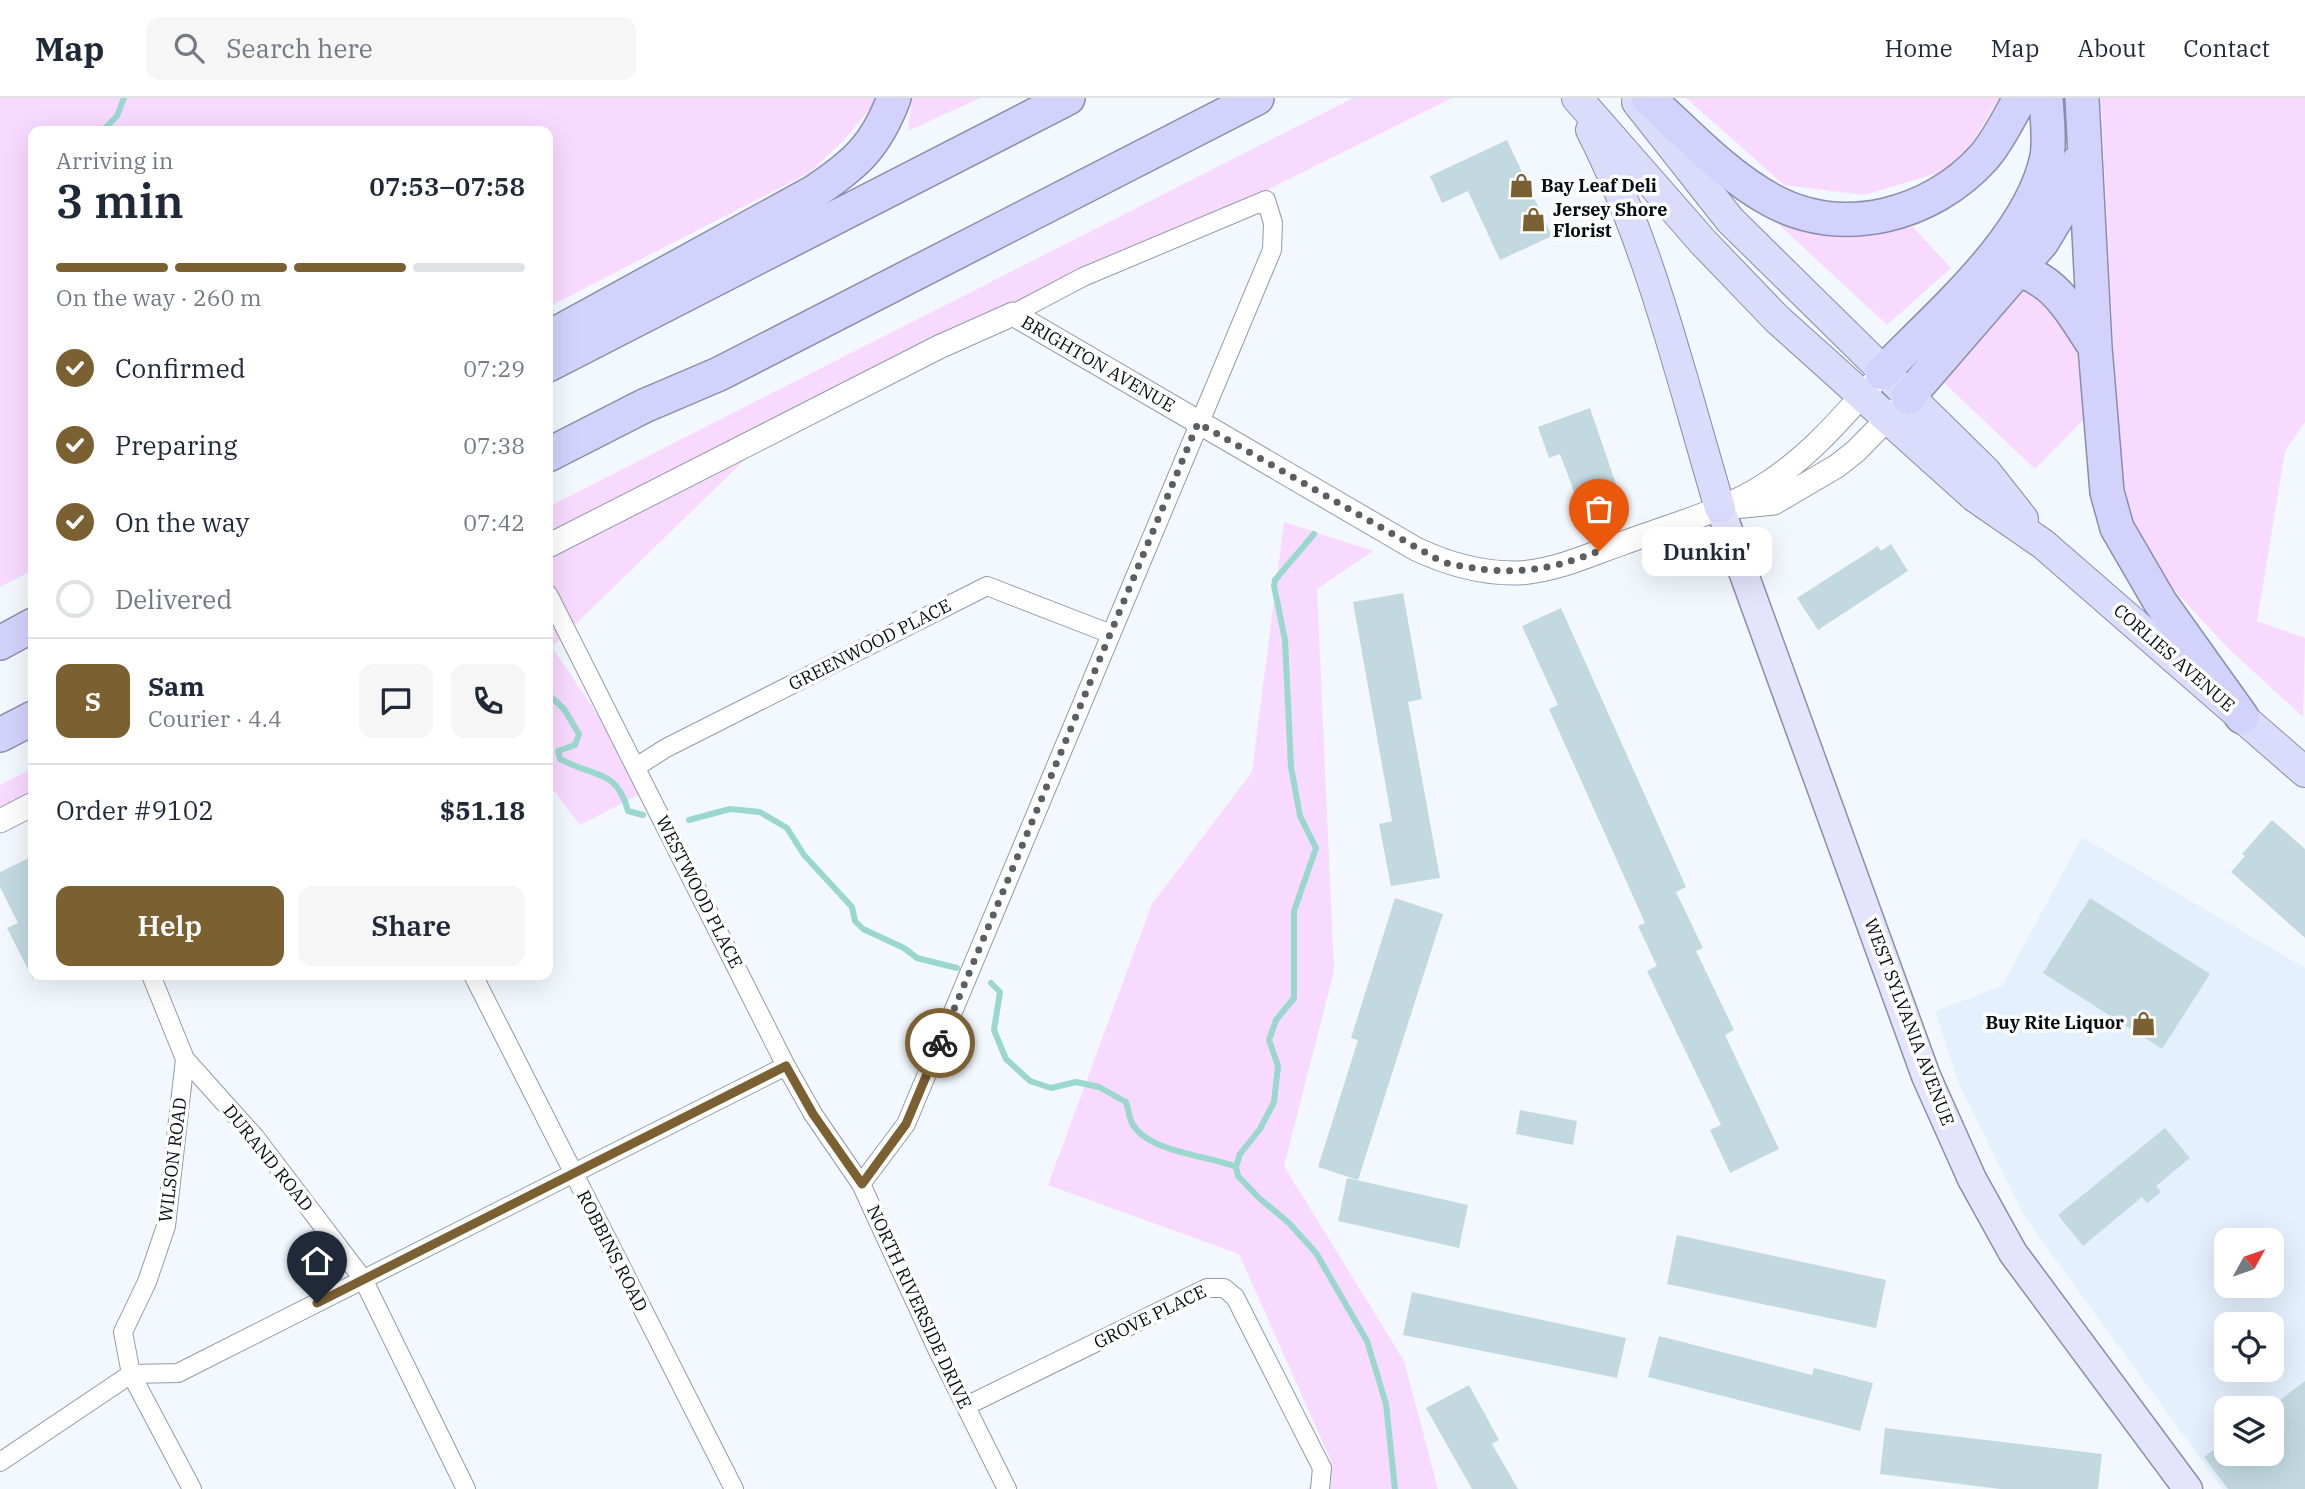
<!DOCTYPE html>
<html lang="en">
<head>
<meta charset="utf-8">
<style>
  :root { --surface:#fff; --page:#f6f6f7; --text:#1f2937; --muted:#747a83; --line:#e0e1e3; --accent:#7b6032 }
  body { margin:0; font-family:"IBM Plex Serif",serif; background:var(--page); color:var(--text); height:100vh; display:flex; flex-direction:column; font-size:26px; white-space:nowrap }
  * { box-sizing:border-box; margin:0 }
  p { font-size:23px; color:var(--muted) }
  .icon { flex:none; width:38px; height:38px; fill:none; stroke:currentColor; stroke-width:2; stroke-linecap:round; stroke-linejoin:round }
  .map { position:relative; flex:1; overflow:hidden }
  .side { position:absolute; left:28px; top:28px; width:525px; height:854px; display:flex; flex-direction:column; background:var(--surface); border-radius:14px; box-shadow:0 7px 28px #0002 }
  .side>* { flex:none }
  .needle { width:46px; rotate:50deg }
  .controls { position:absolute; left:2214px; top:1130px; display:grid; gap:14px }
  .controls a { display:grid; place-items:center; width:70px; height:70px; border-radius:14px; background:var(--surface); box-shadow:0 7px 28px #0002; font-size:35px }
  .pin { position:absolute; display:grid; place-items:center; width:60px; height:60px; color:#fff; margin:-72px -30px; border-radius:50% 50% 50% 0; rotate:-45deg; box-shadow:0 0 7px #0007 }
  .pin .icon { rotate:45deg }
  .courier { position:absolute; display:grid; place-items:center; width:70px; height:70px; margin:-35px; border:5px solid #7b6032; border-radius:50%; background:#fff; color:#222; box-shadow:0 2px 9px #0007 }
  .bubble { position:absolute; height:49px; border-radius:14px; background:var(--surface); box-shadow:0 7px 28px #0002; font-size:23px; font-weight:600; line-height:49px; text-align:center }
  .headline em { font-style:normal; font-weight:600 }
  .headline div { display:flex; flex-direction:column-reverse }
  .headline { display:flex; align-items:center; justify-content:space-between; height:119px; padding:0 28px }
  h1 { font-size:46px; font-weight:600; line-height:52px }
  .bar { display:grid; grid-template-columns:repeat(4,1fr); gap:10px 7px; align-content:center; height:84px; padding:0 28px }
  .bar i { height:9px; border-radius:5px; background:var(--line) }
  .bar .selected { background:var(--accent) }
  .bar p { grid-column:span 4 }
  .line { display:flex; align-items:center; gap:18px; padding:0 28px; border-top:2px solid var(--line) }
  .line div { flex:1 }
  .round { display:grid; place-items:center; flex:none; width:74px; height:74px; border-radius:14px; background:var(--page) }
  ol { padding:0 28px; list-style:none }
  li { display:flex; align-items:center; gap:21px; height:77px }
  li p { margin-inline-start:auto }
  li .icon { padding:7px; border-radius:50%; background:var(--accent); color:#fff; stroke-width:4 }
  li:last-child { color:var(--muted) }
  li i { width:38px; height:38px; border:4px solid var(--line); border-radius:50% }
  .primary-button { display:flex; gap:14px; margin-top:auto; padding:14px 28px }
  .primary-button a { flex:1; height:80px; border-radius:14px; background:var(--accent); color:#fff; font-size:28px; font-weight:600; line-height:80px; text-align:center }
  .primary-button a+a { background:var(--page); color:var(--text) }
  header { display:flex; align-items:center; gap:42px; box-sizing:border-box; height:98px; padding:0 35px; background:var(--surface); border-bottom:2px solid var(--line) }
  header strong { font-size:33px }
  nav { display:flex; gap:38px; margin-inline-start:auto; font-size:24px }
  .search { width:490px; height:63px; background:var(--page); display:flex; align-items:center; gap:18px; box-sizing:border-box; padding:0 24px; border-radius:14px; color:var(--muted); font-size:26px }
  .map>svg:first-child { display:block }
  .built { fill:#e4f0fd; fill-rule:evenodd }
  .green { fill:#f8d9ff }
  .lines { fill:none; stroke-linecap:round; stroke-linejoin:round }
  .stream { stroke:#9ad8cd; stroke-width:6 }
  .building { fill:#c2d9e0 }
  .minor-casing { stroke:#8f9caa; stroke-width:20 }
  .tertiary-casing { stroke:#8f9caa; stroke-width:25 }
  .primary-casing { stroke:#8b8daa; stroke-width:31 }
  .trunk-casing { stroke:#8b8daa; stroke-width:32 }
  .motorway-casing { stroke:#8b8daa; stroke-width:36 }
  .minor { stroke:#fff; stroke-width:18 }
  .tertiary { stroke:#fff; stroke-width:23 }
  .primary { stroke:#e4e4fd; stroke-width:28 }
  .trunk { stroke:#dbdbfc; stroke-width:30 }
  .motorway { stroke:#d2d2fc; stroke-width:33 }
  .done { stroke:#5a5f64; stroke-width:7; stroke-dasharray:0 12.6 }
  .route { stroke:#7b6032; stroke-width:9 }
  .labels { text-anchor:middle; stroke-width:7; stroke-linejoin:round; paint-order:stroke }
  .poi-label { font-size:18px; font-weight:bold; fill:#080c11; stroke:#fff; text-anchor:start }
  .street-label { font-size:18px; fill:#080c11; stroke:#fff }
</style>
</head>
<body>
<header>
<strong>Map</strong>
<div class="search"><svg class="icon" aria-label="search" viewBox="0 0 24 24"><circle cx="10" cy="10" r="6"/><path d="M15 15l6 6"/></svg>Search here</div>
<nav><a>Home</a><a>Map</a><a>About</a><a>Contact</a></nav>
</header>
<div class="map">
<svg width="2305" height="1391" viewBox="0 0 2305 1391">
  <rect width="100%" height="100%" fill="#f2f8fe"/>
  <!-- built -->
  <path class="built" d="M2082 739 2305 870V1391H2223L2026 1121 1959 986 1935 913 2002 888ZM2226 1143H2272V1188H2226ZM2226 1227H2272V1272H2226ZM2226 1311H2272V1356H2226Z"/>
  <!-- green -->
  <path class="green" d="M0 0H879L844 42 809 75 548 209V33H33V472L0 489Z
    M912 0H980L908 33Z
    M1353 0H1452L765 342 552 549 628 662 642 695 580 727 548 685V409Z
    M1686 0H1999L1958 69 1864 97 1784 87Z
    M2101 0H2305V324L2285 353 2257 523 2305 540 2303 619 2228 550 2163 480 2126 412 2118 343Z
    M1774 122 1857 138 1913 129 1951 170 1887 227Z
    M2030 185 2076 244 2084 321 2035 371 1940 281Z
    M1284 424 1373 453 1317 491 1334 873 1284 1068 1404 1263 1438 1391H1307L1331 1363 1239 1156 1048 1087 1152 806 1252 674Z
    M33 670V706L0 722V687Z"/>
  <g class="lines">
    <!-- stream -->
    <path class="stream" d="M102 33 117 18 124 0
      M1314 436 1275 482 1274 488 1285 542 1291 669 1300 718 1316 750 1294 813V900L1276 922 1269 942 1278 968 1274 1004 1260 1031 1240 1056 1236 1069 1238 1078 1259 1100 1289 1125 1316 1155 1367 1243 1386 1306 1395 1391
      M548 596 564 611 579 636 575 647 558 653 560 661C595 680 617 671 628 713L643 717
      M689 722 730 711 760 714 787 730 804 757 852 809 855 823 863 831 904 850 917 860 957 870
      M991 885 1000 894 994 932 1006 961 1030 983 1051 990 1076 984 1099 989 1126 1004C1128 1010 1129 1019 1132 1025 1148 1055 1209 1057 1236 1069"/>
  </g>
  <!-- building -->
  <path class="building" d="M1507 42 1552 138 1500 162 1468 93 1442 105 1430 78Z
    M1590 310 1620 398 1581 412 1560 356 1549 360 1538 329Z
    M1891 446 1908 473 1818 532 1797 500 1878 448 1881 453Z
    M1403 495 1422 601 1408 604 1440 780 1391 788 1379 726 1392 723 1353 504Z
    M1561 510 1686 789 1676 794 1703 850 1696 853 1734 932 1725 937 1779 1051 1730 1075 1710 1032 1721 1027 1647 873 1657 868 1638 828 1645 825 1549 611 1558 607 1522 528Z
    M2272 722 2305 751V840L2231 774 2245 758 2242 756Z
    M33 758V881L7 830 18 825 0 789V774Z
    M1395 800 1443 816 1358 1082 1318 1069 1358 942 1351 940Z
    M2090 800 2210 876 2162 951 2043 875Z
    M1520 1012 1577 1023 1573 1047 1516 1036Z
    M2165 1030 2190 1060 2156 1088 2161 1094 2147 1105 2142 1099 2083 1148 2058 1117Z
    M1347 1080 1468 1107 1459 1150 1338 1123Z
    M1677 1137 1886 1182 1876 1230 1667 1186Z
    M1412 1194 1626 1240 1617 1280 1403 1237Z
    M1659 1238 1812 1277 1814 1270 1873 1285 1860 1333 1648 1279Z
    M2305 1283V1391H2228L2204 1359 2226 1343V1356H2272V1308Z
    M1469 1287 1499 1342 1492 1346 1518 1391H1472L1426 1310Z
    M1885 1330 2102 1356 2098 1391H2000L1880 1376Z"/>
  <g class="lines">
    <defs>
      <path id="minor" d="M548 496 786 968 813 1016 861 1086
        M636 669 666 650 987 488 1111 536
        M151 877 185 961 255 1039 363 1181 466 1391
        M473 877 734 1391
        M185 961 166 1128 147 1184 123 1234 131 1276 192 1391
        M966 1308 1207 1190H1224L1235 1199 1322 1370 1320 1391
        M0 1364 131 1276 178 1275 786 968
        M1007 1391 937 1251 861 1086 906 1026 1272 152 1273 125 1266 102 1083 179 1013 216"/>
      <path id="tertiary" d="M1734 409 1774 405 1837 368 1856 353 1897 311
        M548 448 939 249 1013 216 1416 451C1448 466 1482 476 1519 475 1556 473 1591 456 1626 444 1674 426 1726 413 1769 384 1810 357 1840 322 1873 285
        M0 723 33 706"/>
      <path id="primary" d="M1720 410 1926 978 1972 1081 2013 1155 2188 1391"/>
      <path id="trunk" d="M1577 0 1703 144 1777 221 1975 399 2043 446 2305 674
        M1637 4 1730 122 1986 374 2023 421
        M1591 32C1651 149 1682 284 1720 410"/>
      <path id="motorway" d="M1648 0C1687 35 1725 77 1771 102 1842 141 1931 118 1984 59 1999 41 2009 20 2020 0
        M2082 0 2095 249 2107 394 2117 430 2160 504 2242 619
        M2001 165C2057 182 2064 203 2095 249
        M548 240 814 94C856 66 876 48 894 0
        M548 267 1068 0
        M1882 275C1938 217 2030 140 2047 59 2050 40 2047 20 2046 0
        M1908 299 2042 144 2068 101 2078 64
        M548 357 644 308 719 276 1257 0
        M0 545 33 527
        M0 637 33 620"/>
    </defs>
    <!-- minor casing -->
    <use href="#minor" class="minor-casing"/>
    <!-- tertiary casing -->
    <use href="#tertiary" class="tertiary-casing"/>
    <!-- primary casing -->
    <use href="#primary" class="primary-casing"/>
    <!-- trunk casing -->
    <use href="#trunk" class="trunk-casing"/>
    <!-- motorway casing -->
    <use href="#motorway" class="motorway-casing"/>
    <!-- minor -->
    <use href="#minor" class="minor"/>
    <!-- tertiary -->
    <use href="#tertiary" class="tertiary"/>
    <!-- primary -->
    <use href="#primary" class="primary"/>
    <!-- trunk -->
    <use href="#trunk" class="trunk"/>
    <!-- motorway -->
    <use href="#motorway" class="motorway"/>
  </g>
  <g class="lines">
    <!-- done -->
    <path class="done" d="M940 945 1198 325 1442 464C1504 478 1540 476 1599 453"/>
    <!-- route -->
    <path class="route" d="M317 1205 786 968 813 1016 862 1086 906 1026 940 945"/>
  </g>
  <!-- icons -->
  <defs>
    <symbol id="shop-bare" viewBox="-9 -9 18 18"><path d="M-5-2.5h2.3a2.7 3.5 0 0 1 5.4 0H5L5.5 6h-11ZM-1.5-2.5h3a1.5 2.3 0 0 0-3 0Z" fill="#7b6032" stroke="#fff" stroke-width="2.5" paint-order="stroke"/></symbol>
  </defs>
  <g fill-rule="evenodd">
    <use href="#shop-bare" x="1504" y="70" width="35" height="35"/>
    <use href="#shop-bare" x="1516" y="104" width="35" height="35"/>
    <use href="#shop-bare" x="2126" y="908" width="35" height="35"/>
  </g>
  <g class="labels">
    <!-- poi labels -->
    <g class="poi-label">
      <text x="1541" y="94">Bay Leaf Deli</text>
      <text x="1553" y="118">Jersey Shore<tspan x="1553" dy="21">Florist</tspan></text>
      <text x="2124" y="931" text-anchor="end">Buy Rite Liquor</text>
    </g>
    <!-- street labels -->
    <g class="street-label">
      <text transform="translate(1098 266) rotate(30)" y="6">BRIGHTON AVENUE</text>
      <text transform="translate(870 547) rotate(-27)" y="6">GREENWOOD PLACE</text>
      <text transform="translate(2174 560) rotate(41)" y="6">CORLIES AVENUE</text>
      <text transform="translate(699 794) rotate(63)" y="6">WESTWOOD PLACE</text>
      <text transform="translate(1909 924) rotate(69)" y="6">WEST SYLVANIA AVENUE</text>
      <text transform="translate(268 1060) rotate(51)" y="6">DURAND ROAD</text>
      <text transform="translate(173 1062) rotate(-83)" y="6">WILSON ROAD</text>
      <text transform="translate(612 1153) rotate(63)" y="6">ROBBINS ROAD</text>
      <text transform="translate(919 1209) rotate(65)" y="6">NORTH RIVERSIDE DRIVE</text>
      <text transform="translate(1150 1219) rotate(-26)" y="6">GROVE PLACE</text>
    </g>
  </g>
</svg>
<div class="controls">
<a><svg class="needle" viewBox="-14 -14 28 28"><path d="M0-13l5 13h-10z" fill="#e53935"/><path d="M0 13l5-13h-10z" fill="#747a83"/></svg></a>
<a><svg class="icon" aria-label="locate" viewBox="0 0 24 24"><circle cx="12" cy="12" r="6"/><path d="M12 2v4M12 18v4M2 12h4M18 12h4"/></svg></a>
<a><svg class="icon" aria-label="layers" viewBox="0 0 24 24"><path d="M12 4l9 5-9 5-9-5zM3 14l9 5 9-5"/></svg></a>
</div>
<div class="pin" style="left:1599px;top:453px;background:#ea580c"><svg class="icon" aria-label="bag" viewBox="0 0 24 24"><path d="M5 8h14l-1 12H6zM9 8a3 3 0 0 1 6 0"/></svg></div>
<div class="pin" style="left:317px;top:1205px;background:#1f2937"><svg class="icon" aria-label="home" viewBox="0 0 24 24"><path d="M3 11l9-7 9 7M6 9v11h12V9"/></svg></div>
<div class="courier" style="left:940px;top:945px"><svg class="icon" aria-label="bike" viewBox="0 0 24 24"><circle cx="6" cy="16" r="4"/><circle cx="18" cy="16" r="4"/><path d="M6 16l4-8h5l3 8M10 8l3 8H6M13 5h3"/></svg></div>
<div class="bubble" style="left:1642px;top:429px;width:130px">Dunkin'</div>
<section class="side">
<div class="headline"><div><h1>3 min</h1><p>Arriving in</p></div><em>07:53–07:58</em></div>
<div class="bar"><i class="selected"></i><i class="selected"></i><i class="selected"></i><i></i><p>On the way · 260 m</p></div>
<ol>
<li><svg class="icon" aria-label="check" viewBox="0 0 24 24"><path d="M5 12l5 5 9-10"/></svg>Confirmed<p>07:29</p></li>
<li><svg class="icon" aria-label="check" viewBox="0 0 24 24"><path d="M5 12l5 5 9-10"/></svg>Preparing<p>07:38</p></li>
<li><svg class="icon" aria-label="check" viewBox="0 0 24 24"><path d="M5 12l5 5 9-10"/></svg>On the way<p>07:42</p></li>
<li><i></i>Delivered</li>
</ol>
<div class="line" style="height:126px"><b class="round" style="background:var(--accent);color:#fff">S</b><div><b>Sam</b><p>Courier · 4.4</p></div><a class="round"><svg class="icon" aria-label="chat" viewBox="0 0 24 24"><path d="M4 5h16v11H9l-5 4z"/></svg></a><a class="round"><svg class="icon" aria-label="phone" viewBox="0 0 24 24"><path d="M5 4h4l2 5-3 2q2 4 5 5l2-3 5 2v4C11 20 4 13 5 4z"/></svg></a></div>
<div class="line" style="height:91px"><div>Order #9102</div><b>$51.18</b></div>
<div class="primary-button"><a>Help</a><a>Share</a></div>
</section>
</div>
</body>
</html>
